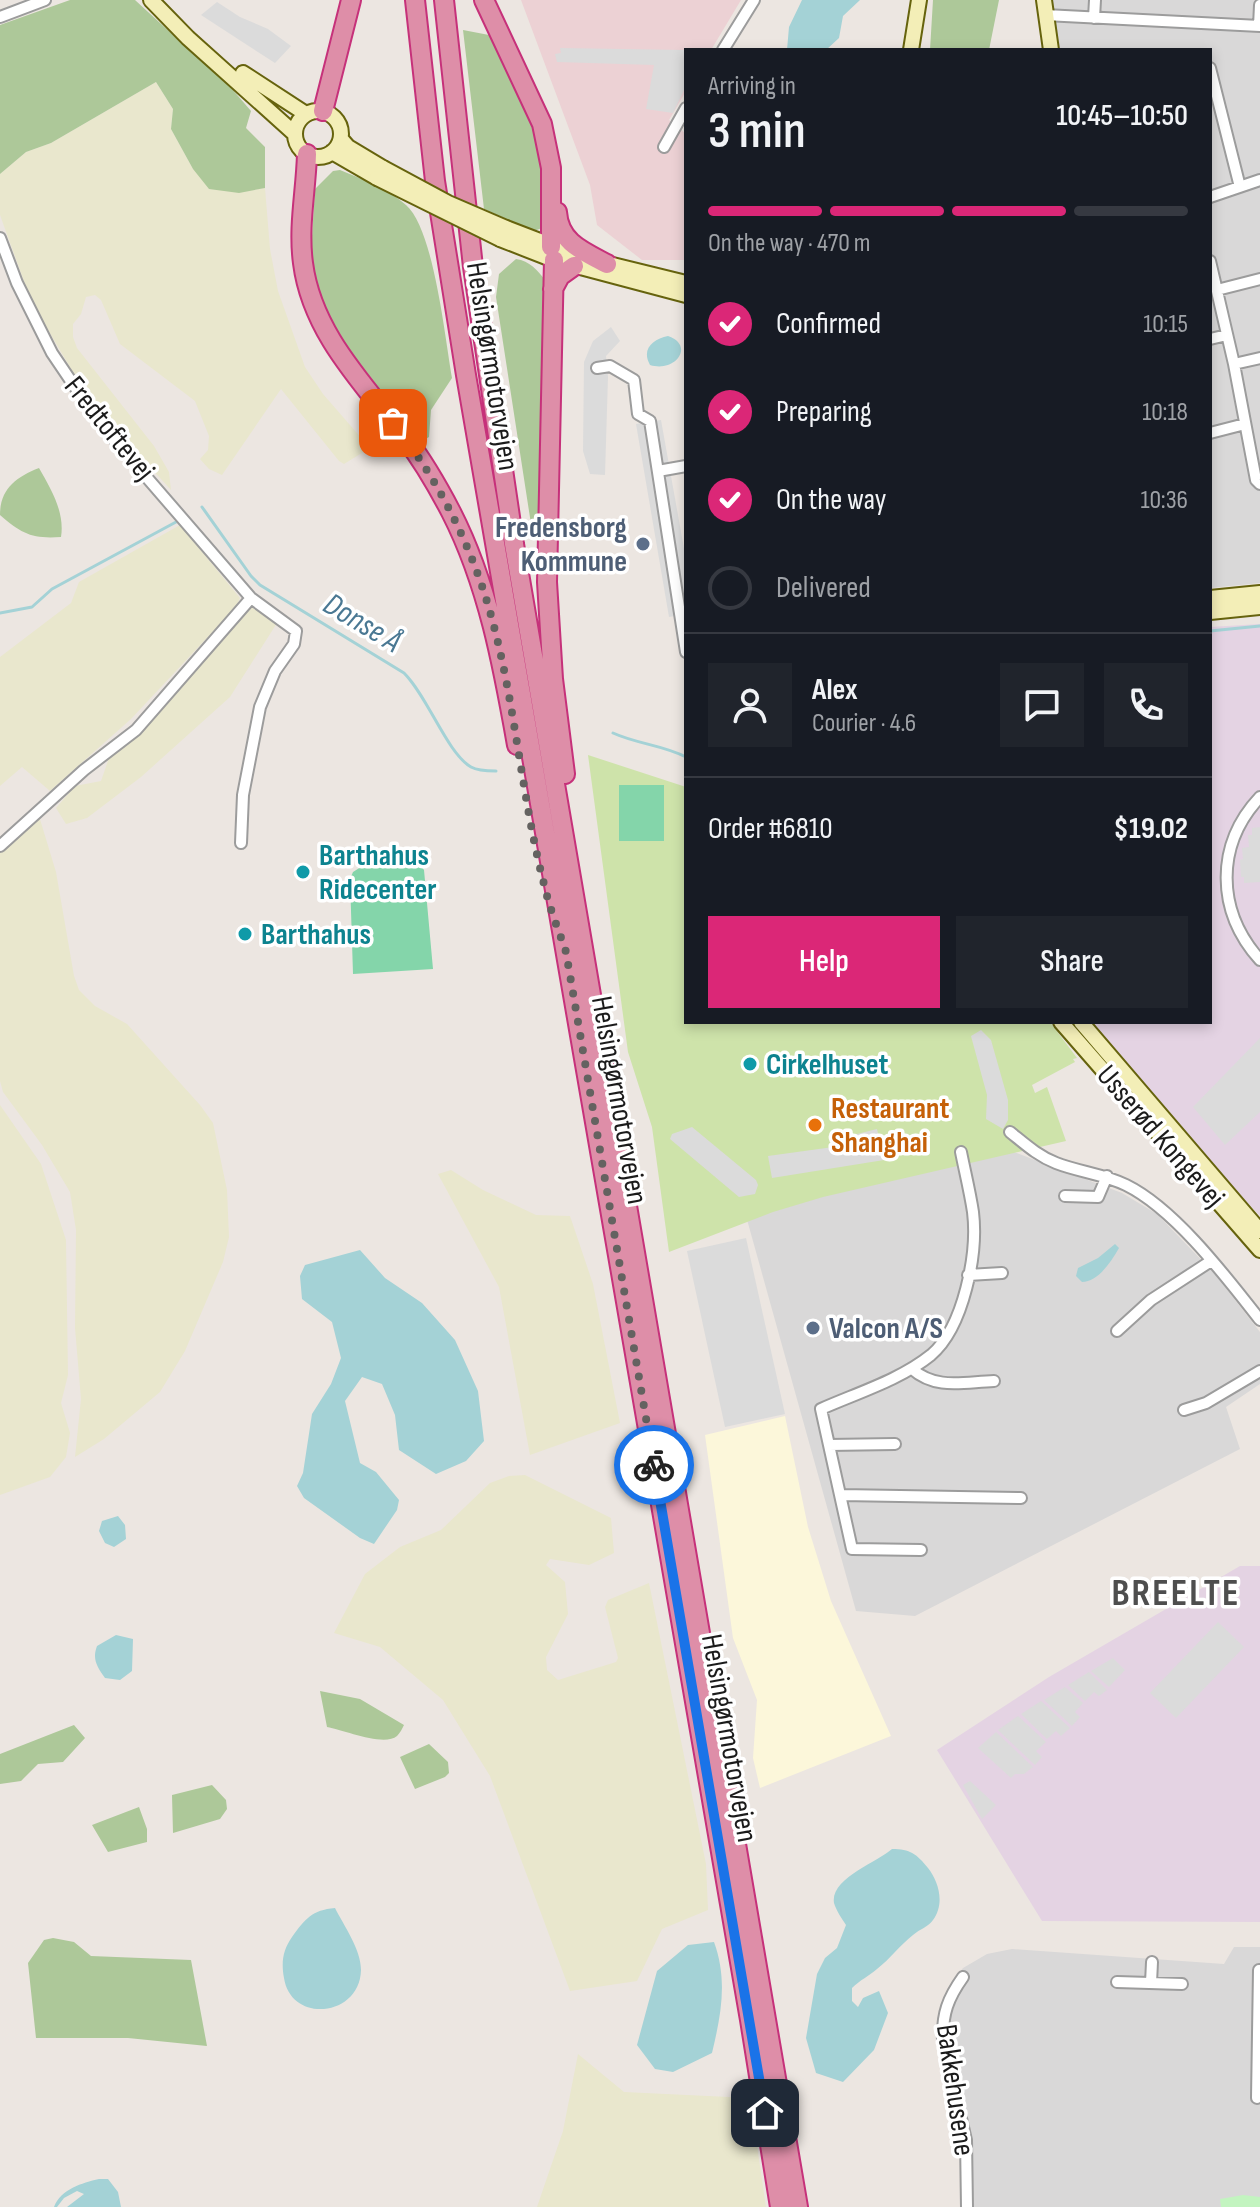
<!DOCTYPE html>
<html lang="en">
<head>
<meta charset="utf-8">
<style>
  :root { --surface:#171b24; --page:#20242c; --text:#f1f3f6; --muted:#9ea1a6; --line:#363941; --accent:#db2777 }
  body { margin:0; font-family:"Sofia Sans Condensed",sans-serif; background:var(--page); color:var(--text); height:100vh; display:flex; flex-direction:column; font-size:30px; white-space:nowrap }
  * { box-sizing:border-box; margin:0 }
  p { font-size:26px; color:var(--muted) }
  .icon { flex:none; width:44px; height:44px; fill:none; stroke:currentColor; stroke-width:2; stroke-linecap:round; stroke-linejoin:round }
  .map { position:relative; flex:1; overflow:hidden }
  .drawer { position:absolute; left:684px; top:48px; width:528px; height:976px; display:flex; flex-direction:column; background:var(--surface); border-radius:0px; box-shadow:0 4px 12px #0003 }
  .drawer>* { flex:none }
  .pin { position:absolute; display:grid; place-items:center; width:68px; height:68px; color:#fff; margin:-34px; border-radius:16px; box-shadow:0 4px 12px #0006 }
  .courier { position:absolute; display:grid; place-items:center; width:80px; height:80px; margin:-40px; border:6px solid #1a73e8; border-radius:50%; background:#fff; color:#222; box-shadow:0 2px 10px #0007 }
  .headline em { font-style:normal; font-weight:600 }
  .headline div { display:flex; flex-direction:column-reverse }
  .headline { display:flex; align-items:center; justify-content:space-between; height:136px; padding:0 24px }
  h1 { font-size:52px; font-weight:600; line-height:60px }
  .bar { display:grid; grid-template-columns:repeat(4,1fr); gap:12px 8px; align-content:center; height:96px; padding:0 24px }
  .bar i { height:10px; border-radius:6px; background:var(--line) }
  .bar .active { background:var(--accent) }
  .bar p { grid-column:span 4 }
  .line { display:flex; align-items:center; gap:20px; padding:0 24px; border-top:2px solid var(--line) }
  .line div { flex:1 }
  .round { display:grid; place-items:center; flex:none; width:84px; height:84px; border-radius:0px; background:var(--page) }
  ol { padding:0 24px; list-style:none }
  li { display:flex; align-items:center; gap:24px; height:88px }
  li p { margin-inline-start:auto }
  li .icon { padding:8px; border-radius:50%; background:var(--accent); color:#fff; stroke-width:4 }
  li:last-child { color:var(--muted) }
  li i { width:44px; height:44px; border:4px solid var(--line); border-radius:50% }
  .button { display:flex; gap:16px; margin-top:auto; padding:16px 24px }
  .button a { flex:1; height:92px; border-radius:0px; background:var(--accent); color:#fff; font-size:32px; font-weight:600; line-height:92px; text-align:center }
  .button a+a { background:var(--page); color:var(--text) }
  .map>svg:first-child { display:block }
  .residential { fill:#d9d8d8 }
  .commercial { fill:#ecd1d4 }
  .industrial { fill:#e4d3e3 }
  .education { fill:#fcf7da }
  .farmland { fill:#e9e7cd }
  .grass { fill:#cee3aa }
  .forest { fill:#adc899 }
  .park { fill:#c3f4c0 }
  .pitch { fill:#84d5aa }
  .parking { fill:#dbdbdb }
  .water { fill:#a4d2d6 }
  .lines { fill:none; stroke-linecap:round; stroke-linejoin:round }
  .stream { stroke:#a4d2d6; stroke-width:3 }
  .street-casing { stroke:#9c9c9c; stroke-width:14 }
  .secondary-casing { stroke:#66630d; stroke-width:18 }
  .highway-casing { stroke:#c6317a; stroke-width:22 }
  .street { stroke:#fff; stroke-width:10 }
  .secondary { stroke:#f3eeb7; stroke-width:14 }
  .highway { stroke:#de8ea8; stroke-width:18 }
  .secondary-bridge-casing { stroke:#66630d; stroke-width:18; stroke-linecap:butt }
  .secondary-bridge { stroke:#f3eeb7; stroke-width:14 }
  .done { stroke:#646260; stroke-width:8; stroke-dasharray:0 14.4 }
  .route { stroke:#1a73e8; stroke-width:10 }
  .service-dot { fill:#5c6f8a; stroke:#fff; stroke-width:3 }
  .culture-dot { fill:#0f9aa8; stroke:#fff; stroke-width:3 }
  .food-dot { fill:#e8710a; stroke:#fff; stroke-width:3 }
  .labels { text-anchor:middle; stroke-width:7; stroke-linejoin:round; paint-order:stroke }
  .street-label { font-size:30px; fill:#1b1b1b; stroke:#fff }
  .service-label { font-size:30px; font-weight:bold; fill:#4e5e75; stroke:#fff; text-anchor:end }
  .culture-label { font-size:30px; font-weight:bold; fill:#0d838f; stroke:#fff; text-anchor:start }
  .food-label { font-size:30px; font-weight:bold; fill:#c56008; stroke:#fff; text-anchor:start }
  .water-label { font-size:32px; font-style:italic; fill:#4a7893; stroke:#fff }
  .district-label { font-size:38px; font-weight:bold; letter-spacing:2px; fill:#4e4e4e; stroke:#fff }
</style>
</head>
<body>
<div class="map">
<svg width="1260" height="2207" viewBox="0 0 1260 2207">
  <rect width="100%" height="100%" fill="#ece6e1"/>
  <!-- residential -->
  <path class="residential" d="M1049 0H1260V583L1210 588V50H1055Z
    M1006 1149 1122 1193 1157 1214 1214 1273 1260 1332V1384L1226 1407 1240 1449 915 1616 856 1611 746 1216Z
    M1234 1947H1260V2207H961L963 2147 940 2041 939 2013 948 1988 963 1968 987 1954 1012 1949 1224 1964Z"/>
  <!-- commercial -->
  <path class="commercial" d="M521 0H741L711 50H686V91L669 120 686 134V260H642L597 225 590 185Z"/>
  <!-- industrial -->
  <path class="industrial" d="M1260 624V1216L1105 1051 1084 1022H1210V627Z
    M1240 1566H1260V1922L1042 1921 937 1750 1049 1677Z"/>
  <!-- education -->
  <path class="education" d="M785 1416 808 1527 831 1601 891 1736 760 1788 753 1758 757 1700 733 1638 705 1435Z"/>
  <!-- farmland -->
  <path class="farmland" d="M156 82 173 109 171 129 193 169 239 192 265 188 270 249 278 291 305 367 323 394 370 448 344 464 339 461 281 389 222 475 209 469 200 459 208 450 209 436 195 401 120 344 101 300 95 295 86 297 81 314 73 324V337L77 348 154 446 169 472 171 490 107 420 81 386 31 301 0 215V174L26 152 51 143Z
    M180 525 240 598 236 607 131 719 50 791 22 767 0 786V657L71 603 79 582Z
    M251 607 277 623 230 697 141 777 87 818 66 824 56 808 75 786 101 781 110 755 137 735Z
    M39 816 56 872 74 976 79 990 95 1006 127 1024 200 1105 213 1123 227 1190 229 1237 223 1262 185 1351 160 1392 104 1439 75 1457 81 1399 75 1328 76 1230 70 1192 42 1145 3 1092 0 1081V852Z
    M0 1105 41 1164 66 1240 68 1375 61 1403 70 1433 66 1457 50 1477 0 1495Z
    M451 1170 483 1190 536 1215 570 1216 593 1284 620 1423 530 1455 499 1287 438 1174Z
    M525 1475 611 1518 614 1553 589 1565 550 1559 546 1565 565 1582 568 1614 546 1657 547 1670 558 1680 616 1662 618 1658 605 1607 608 1600 649 1583 706 1864 708 1910 662 1929 637 1981 570 1991 490 1776 443 1700 380 1647 334 1633 365 1574 400 1547 441 1530 490 1483 509 1476Z
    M578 2054 624 2092 750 2098 766 2207H537L563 2131Z"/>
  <!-- grass -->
  <path class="grass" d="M588 755 686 787V1022H1050L1077 1058 1073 1059 1075 1062 1032 1085 1035 1093 1047 1087 1066 1141 823 1197 773 1212 669 1252 652 1127 628 1052Z"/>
  <!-- forest -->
  <path class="forest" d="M70 0H135L232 89 251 111 246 128 265 147V188L239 193 209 189 193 169 171 129 173 109 156 82 51 143 26 152 0 174V25Z
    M933 0H999L989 50H930Z
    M463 30 489 35 499 45 544 154 542 228 534 231 484 209Z
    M340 170C362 179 388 189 406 205 434 229 445 339 452 378L431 410 429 437 419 443 341 342 327 318 314 283 311 252 315 189 333 171Z
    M516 259C530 261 537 270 545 280L542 539 531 524 496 297 499 274Z
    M39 468C51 489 65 512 61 537 32 539 22 534 0 515 0 489 16 477 39 468Z
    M320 1691 360 1699 404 1725C402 1729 400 1733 397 1736 384 1747 344 1730 327 1727Z
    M74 1725 85 1738 63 1762 38 1764 21 1781 0 1784V1754Z
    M429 1744 448 1762 449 1773 445 1777 415 1789 400 1757Z
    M212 1785 226 1800 227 1809 220 1819 173 1833 172 1795Z
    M139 1807 147 1829V1842L108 1852 92 1825Z
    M53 1938 74 1942 91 1956 191 1960 207 2046 128 2038H36L28 1963 44 1940Z"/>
  <!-- park -->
  <path class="park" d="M1243 2195 1260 2197V2207H1221L1220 2199Z"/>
  <!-- pitch -->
  <path class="pitch" d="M619 785H664V841H619Z
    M364 865 421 866 424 870 433 969 353 974 350 879 353 872Z"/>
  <!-- parking -->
  <path class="parking" d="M217 2 240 17 268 29 291 46 275 63 201 15Z
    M560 48 686 50V86L673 113 646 109 654 65 557 62 555 54 561 53Z
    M611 327 620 341 606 356 608 377 605 475 590 474 583 451 584 362 593 341Z
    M661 420 686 560V614L669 617 636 424Z
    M1260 827V882L1244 883V877H1241L1240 860 1243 859 1242 848 1249 847 1248 835H1252V828Z
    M981 1030 991 1040 1008 1100V1120L1003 1129 986 1119 987 1095 971 1036Z
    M1260 1038V1112L1225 1145 1193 1107Z
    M692 1127 756 1180 758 1185 755 1194 739 1197 670 1139 672 1134Z
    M877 1129 884 1160 772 1178 768 1156 855 1144 853 1135Z
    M746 1238 785 1414 725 1427 687 1251Z
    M1218 1622 1244 1647 1176 1718 1150 1693Z
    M1113 1658 1125 1670 1109 1687 1091 1671Z
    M1089 1672 1107 1690 1099 1696 1094 1692 1085 1701 1068 1685Z
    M1065 1687 1083 1703 1075 1712 1080 1717 1072 1726 1044 1700Z
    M1041 1701 1070 1728 1061 1736 1056 1731 1047 1739 1021 1714Z
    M1018 1716 1046 1742 1036 1751 1042 1757 1035 1765 998 1730Z
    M996 1732 1033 1767 1024 1774H1015L1011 1778 978 1748Z
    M970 1781 996 1805 982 1819 963 1785Z"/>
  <!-- water -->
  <path class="water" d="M802 0H860L843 16 839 38 826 50H787L789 27Z
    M668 336C695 345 676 373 650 365 641 349 653 339 668 336Z
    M1115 1244 1119 1248C1111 1262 1098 1282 1082 1282L1076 1276 1078 1268 1098 1258Z
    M360 1250 385 1278 422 1303 455 1340 478 1391 484 1441 466 1461 436 1474 399 1450 395 1415 382 1384 362 1377 345 1401 360 1463 376 1472 399 1500 397 1510 374 1544 360 1538 304 1498 297 1486 303 1473 312 1414 331 1384 341 1358 332 1322 302 1299 300 1276 305 1265Z
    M118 1516 125 1525 126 1539 114 1547 105 1543 99 1531 102 1521Z
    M116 1635 133 1639 132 1671 120 1680 105 1678C97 1667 92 1659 97 1646Z
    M892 1849C910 1849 917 1854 928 1868 939 1882 945 1904 933 1920 928 1927 920 1929 913 1935 900 1945 890 1959 877 1969 869 1976 860 1980 852 1988V2001L858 2007 863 1998 879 1991 888 2013 874 2050 843 2082 816 2073 806 2038 817 1974 825 1958 837 1948 846 1925C842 1919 836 1910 834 1903 830 1878 878 1862 892 1849Z
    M335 1908C344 1926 361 1949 361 1970 360 2017 291 2024 284 1978 281 1962 283 1950 292 1937 305 1919 312 1910 335 1908Z
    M714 1942C728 1980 721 2015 712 2053L673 2072 655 2069 637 2045 657 1971 688 1945Z
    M99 2179H108L118 2192 121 2207H67L84 2194 77 2191 64 2198 57 2207H54C61 2189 82 2183 99 2179Z"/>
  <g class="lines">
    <!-- stream -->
    <path class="stream" d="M202 507 251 576 260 585 404 673C428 697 447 753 471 767 478 771 488 771 496 771
      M0 613 32 607 52 589 176 522
      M1210 631 1260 626
      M613 733C637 744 663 745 686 757"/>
    <defs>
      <path id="street" d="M1045 15 1260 26
        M0 17 45 0
        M1094 18 1095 0
        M1259 26 1260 5
        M723 50 754 0
        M1210 68 1240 187
        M664 147 686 108
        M1210 197 1260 180
        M0 238 17 283 52 353 98 421 251 598 296 631 294 644 275 671 260 707 243 795 241 843
        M1210 261 1234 364 1256 480 1260 484
        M1217 290 1260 279
        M1210 339 1227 335
        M1234 364 1260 358
        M597 368 610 366 634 380 638 414 650 421 686 652
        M1210 433 1245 424
        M658 471 686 466
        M1260 797C1215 845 1216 911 1260 960
        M0 846 84 770 136 730 251 598
        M1010 1132C1025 1144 1038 1156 1056 1163 1079 1172 1104 1174 1126 1185 1175 1209 1227 1278 1260 1320
        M1065 1196 1098 1197 1107 1176
        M968 1275 1002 1273
        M1117 1331 1151 1300 1211 1261
        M912 1369C936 1390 963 1382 994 1381
        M1184 1410 1206 1403 1260 1371
        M829 1445 895 1444
        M841 1495 1021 1498
        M921 1550 852 1549 821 1409C857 1393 900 1380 931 1355 964 1327 978 1253 973 1212 970 1192 965 1172 961 1152
        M963 1977C948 1998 942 2014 943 2040L966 2140 967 2207
        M1117 1982 1182 1984
        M1151 1983 1152 1962
        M1257 2098 1259 1970"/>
      <path id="secondary" d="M151 0 188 38 295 134
        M1044 0 1051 50
        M911 50 919 0
        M243 73 306 114
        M295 134a23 23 0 1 1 46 0a23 23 0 1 1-46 0Z
        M341 139 348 147 383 168
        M332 152 377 178
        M506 228 584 258 686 283
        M500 239 554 260 686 295
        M1210 598 1260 593
        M1210 612 1260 607
        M1061 1022 1260 1250
        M1081 1022 1260 1231"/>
      <path id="highway" d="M415 0 435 181 466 375 750 2020 780 2207
        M444 0 473 267 514 544 798 2207
        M484 0 542 124 551 168V247
        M323 111 351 0
        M307 154C306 191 298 226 303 263 312 334 365 385 406 439 423 461 438 487 451 512 488 584 503 666 517 745
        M557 212C559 242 582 251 607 264
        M554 260 547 582 553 679 565 774
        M553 289 560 276 574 266"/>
    </defs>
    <!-- street casing -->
    <use href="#street" class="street-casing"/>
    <!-- secondary casing -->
    <use href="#secondary" class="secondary-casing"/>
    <!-- highway casing -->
    <use href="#highway" class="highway-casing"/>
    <!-- street -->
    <use href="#street" class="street"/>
    <!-- secondary -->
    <use href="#secondary" class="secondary"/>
    <!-- highway -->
    <use href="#highway" class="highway"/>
    <defs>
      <path id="secondary-bridge" d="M383 168 448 203 506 228
        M377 178 500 239"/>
    </defs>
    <!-- secondary-bridge casing -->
    <use href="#secondary-bridge" class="secondary-bridge-casing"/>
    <!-- secondary-bridge -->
    <use href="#secondary-bridge" class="secondary-bridge"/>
  </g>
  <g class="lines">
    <!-- done -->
    <path class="done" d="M393 423C432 471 463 529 483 589 515 686 519 790 545 888 550 910 559 931 566 952L654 1465"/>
    <!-- route -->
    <path class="route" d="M654 1465 765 2113"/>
  </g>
  <!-- markers -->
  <g class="service-dot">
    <circle cx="643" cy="544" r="8"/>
    <circle cx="813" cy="1328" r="8"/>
  </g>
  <g class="culture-dot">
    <circle cx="303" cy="872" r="8"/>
    <circle cx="245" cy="934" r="8"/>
    <circle cx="750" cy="1064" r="8"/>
  </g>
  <circle class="food-dot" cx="815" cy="1125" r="8"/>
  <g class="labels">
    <!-- street labels -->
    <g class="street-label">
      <text transform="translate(493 366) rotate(81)" y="10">Helsingørmotorvejen</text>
      <text transform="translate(110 428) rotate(51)" y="10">Fredtoftevej</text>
      <text transform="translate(620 1100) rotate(80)" y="10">Helsingørmotorvejen</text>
      <text transform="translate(1161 1136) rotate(49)" y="10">Usserød Kongevej</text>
      <text transform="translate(730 1738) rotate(80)" y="10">Helsingørmotorvejen</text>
      <text transform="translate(956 2090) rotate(82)" y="10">Bakkehusene</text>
    </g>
    <!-- service labels -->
    <g class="service-label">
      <text x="627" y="537">Fredensborg<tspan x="627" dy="34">Kommune</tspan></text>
      <text x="829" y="1338" text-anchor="start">Valcon A/S</text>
    </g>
    <!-- culture labels -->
    <g class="culture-label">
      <text x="319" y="865">Barthahus<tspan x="319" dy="34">Ridecenter</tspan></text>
      <text x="261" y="944">Barthahus</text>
      <text x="766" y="1074">Cirkelhuset</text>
    </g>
    <!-- food labels -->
    <g class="food-label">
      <text x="831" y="1118">Restaurant<tspan x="831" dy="34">Shanghai</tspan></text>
    </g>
    <!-- water labels -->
    <g class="water-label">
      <text transform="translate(363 622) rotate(31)" y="11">Donse Å</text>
    </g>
    <!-- district labels -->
    <g class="district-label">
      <text x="1176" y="1605">BREELTE</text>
    </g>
  </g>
</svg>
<div class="pin" style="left:393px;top:423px;background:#ea580c"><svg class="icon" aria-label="bag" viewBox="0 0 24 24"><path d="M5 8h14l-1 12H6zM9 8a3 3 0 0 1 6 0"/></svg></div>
<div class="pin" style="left:765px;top:2113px;background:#1f2937"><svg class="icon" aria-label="home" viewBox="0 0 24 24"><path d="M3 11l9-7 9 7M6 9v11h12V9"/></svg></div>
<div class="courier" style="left:654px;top:1465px"><svg class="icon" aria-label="bike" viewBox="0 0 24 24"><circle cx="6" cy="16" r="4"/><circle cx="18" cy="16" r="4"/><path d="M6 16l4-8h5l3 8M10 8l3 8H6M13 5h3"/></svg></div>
<section class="drawer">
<div class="headline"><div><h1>3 min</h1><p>Arriving in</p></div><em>10:45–10:50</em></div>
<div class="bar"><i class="active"></i><i class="active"></i><i class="active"></i><i></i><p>On the way · 470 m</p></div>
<ol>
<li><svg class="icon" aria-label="check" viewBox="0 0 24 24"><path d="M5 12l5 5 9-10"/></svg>Confirmed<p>10:15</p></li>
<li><svg class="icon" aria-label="check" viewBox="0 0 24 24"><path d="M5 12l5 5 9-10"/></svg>Preparing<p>10:18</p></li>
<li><svg class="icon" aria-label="check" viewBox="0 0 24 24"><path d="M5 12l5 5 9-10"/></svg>On the way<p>10:36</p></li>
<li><i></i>Delivered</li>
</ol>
<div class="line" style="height:144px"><a class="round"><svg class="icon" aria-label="person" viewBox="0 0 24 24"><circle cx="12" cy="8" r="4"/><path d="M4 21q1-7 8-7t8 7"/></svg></a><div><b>Alex</b><p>Courier · 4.6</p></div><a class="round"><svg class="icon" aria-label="chat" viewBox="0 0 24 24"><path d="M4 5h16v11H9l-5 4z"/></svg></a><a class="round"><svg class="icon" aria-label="phone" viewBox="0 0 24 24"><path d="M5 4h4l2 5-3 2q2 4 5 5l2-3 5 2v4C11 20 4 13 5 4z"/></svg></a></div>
<div class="line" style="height:104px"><div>Order #6810</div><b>$19.02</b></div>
<div class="button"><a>Help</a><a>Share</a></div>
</section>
</div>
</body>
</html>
